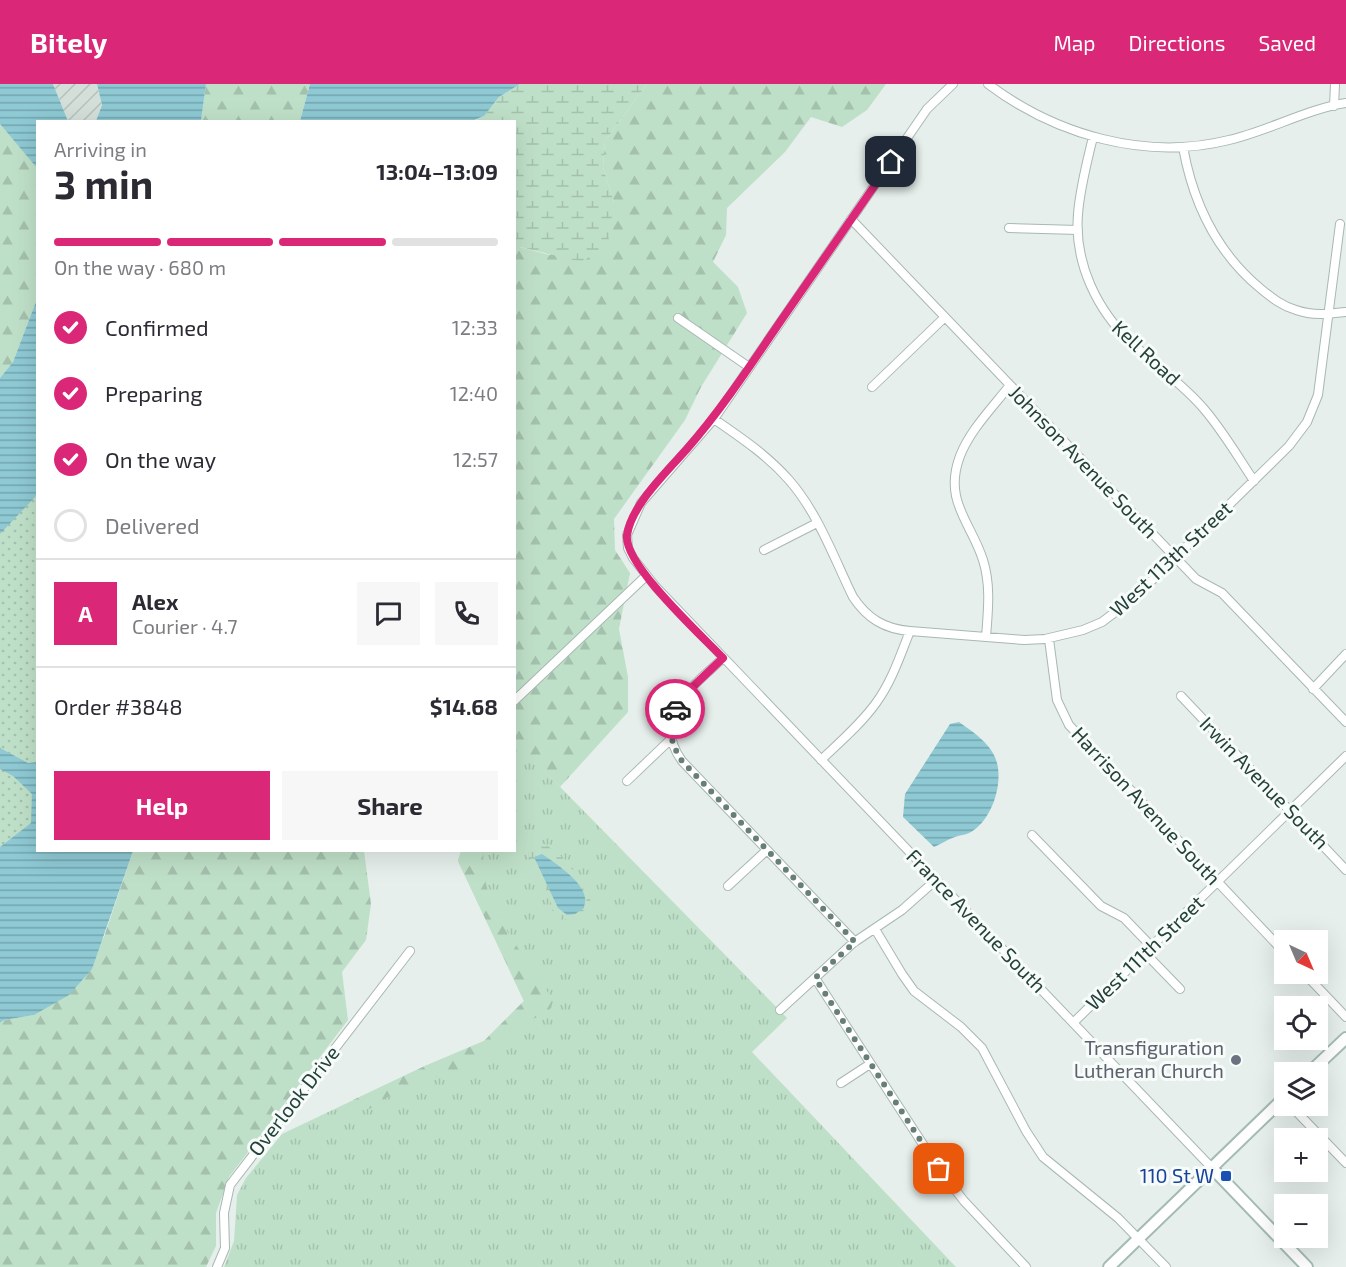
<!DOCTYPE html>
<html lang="en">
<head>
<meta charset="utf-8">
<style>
  :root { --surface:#fff; --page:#f7f7f7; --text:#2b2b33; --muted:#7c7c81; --line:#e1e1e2; --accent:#db2777 }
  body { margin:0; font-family:"Exo 2",sans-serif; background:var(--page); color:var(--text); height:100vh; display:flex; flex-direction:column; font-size:22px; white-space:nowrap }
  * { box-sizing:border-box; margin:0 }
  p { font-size:20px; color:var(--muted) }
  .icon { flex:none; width:33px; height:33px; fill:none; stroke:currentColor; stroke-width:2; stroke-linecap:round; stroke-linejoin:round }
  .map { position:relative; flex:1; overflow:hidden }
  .side { position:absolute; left:36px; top:36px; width:480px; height:732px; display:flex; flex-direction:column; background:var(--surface); border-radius:0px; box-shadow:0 6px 24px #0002 }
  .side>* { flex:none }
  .needle { width:39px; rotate:136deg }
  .tools { position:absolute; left:1274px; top:846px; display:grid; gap:12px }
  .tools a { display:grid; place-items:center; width:54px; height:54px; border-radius:0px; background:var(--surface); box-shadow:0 6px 24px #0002; font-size:30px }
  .pin { position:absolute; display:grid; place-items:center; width:51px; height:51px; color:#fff; margin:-26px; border-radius:12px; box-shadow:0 3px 9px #0006 }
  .courier { position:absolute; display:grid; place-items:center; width:60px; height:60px; margin:-30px; border:4px solid #db2777; border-radius:50%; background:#fff; color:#222; box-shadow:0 2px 8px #0007 }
  .overview em { font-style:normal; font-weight:700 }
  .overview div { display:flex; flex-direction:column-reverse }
  .overview { display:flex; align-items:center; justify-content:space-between; height:102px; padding:0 18px }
  h1 { font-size:39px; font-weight:700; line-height:45px }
  .bar { display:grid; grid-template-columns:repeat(4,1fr); gap:9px 6px; align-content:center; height:72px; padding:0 18px }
  .bar i { height:8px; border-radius:4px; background:var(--line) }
  .bar .on { background:var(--accent) }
  .bar p { grid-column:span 4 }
  .line { display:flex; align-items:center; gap:15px; padding:0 18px; border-top:2px solid var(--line) }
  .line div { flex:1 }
  .round { display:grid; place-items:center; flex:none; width:63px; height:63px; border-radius:0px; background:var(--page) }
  ol { padding:0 18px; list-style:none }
  li { display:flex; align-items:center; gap:18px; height:66px }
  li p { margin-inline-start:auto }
  li .icon { padding:6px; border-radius:50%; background:var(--accent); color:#fff; stroke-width:4 }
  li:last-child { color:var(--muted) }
  li i { width:33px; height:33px; border:3px solid var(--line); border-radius:50% }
  .primary-button { display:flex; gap:12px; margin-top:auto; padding:12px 18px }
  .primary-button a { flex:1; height:69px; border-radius:0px; background:var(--accent); color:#fff; font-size:24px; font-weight:700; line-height:69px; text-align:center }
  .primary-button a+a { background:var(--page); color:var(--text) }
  header { display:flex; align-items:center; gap:36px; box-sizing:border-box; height:84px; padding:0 30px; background:var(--accent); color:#fff }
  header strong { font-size:28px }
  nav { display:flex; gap:33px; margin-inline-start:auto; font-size:21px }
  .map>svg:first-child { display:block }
  .industrial { fill:url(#industrial-furrows) }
  .grass { fill:url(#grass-tufts) }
  .forest { fill:url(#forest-firs) }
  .wetland { fill:url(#wetland-marsh); fill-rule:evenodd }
  .park { fill:url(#park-dots) }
  .water { fill:url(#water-rules) }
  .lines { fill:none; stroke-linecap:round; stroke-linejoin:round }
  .street-casing { stroke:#a8b8b2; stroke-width:10 }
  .secondary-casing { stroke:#a4bbb3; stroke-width:14 }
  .street { stroke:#fff; stroke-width:8 }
  .secondary { stroke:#fff; stroke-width:10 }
  .done { stroke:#687f78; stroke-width:6; stroke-dasharray:0 10.8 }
  .route { stroke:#db2777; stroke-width:8 }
  .worship-dot { fill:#6b7280; stroke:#f7fbf9; stroke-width:2 }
  .transit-dot { fill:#1a4fb4; stroke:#f7fbf9; stroke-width:2 }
  .labels { text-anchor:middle; stroke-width:6; stroke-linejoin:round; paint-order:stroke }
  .street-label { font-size:20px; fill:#24423a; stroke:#f7fbf9 }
  .worship-label { font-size:20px; fill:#5b616d; stroke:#f7fbf9; text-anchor:end }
  .transit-label { font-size:20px; fill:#164399; stroke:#f7fbf9; text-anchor:end }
</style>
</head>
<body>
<header>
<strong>Bitely</strong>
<nav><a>Map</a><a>Directions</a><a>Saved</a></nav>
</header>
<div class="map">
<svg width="1346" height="1183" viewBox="0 0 1346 1183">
  <defs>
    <pattern id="industrial-furrows" width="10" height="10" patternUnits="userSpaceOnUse" patternTransform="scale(1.5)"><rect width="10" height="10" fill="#d4dfda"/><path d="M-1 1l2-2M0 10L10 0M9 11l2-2" fill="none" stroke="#b6c1bc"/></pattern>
    <pattern id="grass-tufts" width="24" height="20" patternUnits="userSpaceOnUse" patternTransform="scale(1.5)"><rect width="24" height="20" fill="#bfe0c8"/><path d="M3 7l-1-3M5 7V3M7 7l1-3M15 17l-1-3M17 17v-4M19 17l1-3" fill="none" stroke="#a4c1ad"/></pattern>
    <pattern id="forest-firs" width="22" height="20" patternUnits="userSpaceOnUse" patternTransform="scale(1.5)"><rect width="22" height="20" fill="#bfe0c8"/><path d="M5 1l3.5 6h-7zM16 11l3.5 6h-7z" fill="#a4c1ad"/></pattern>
    <pattern id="wetland-marsh" width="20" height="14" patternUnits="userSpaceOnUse" patternTransform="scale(1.5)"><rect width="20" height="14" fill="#bfe0c8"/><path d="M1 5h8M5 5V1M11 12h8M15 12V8" fill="none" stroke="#a4c1ad"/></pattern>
    <pattern id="park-dots" width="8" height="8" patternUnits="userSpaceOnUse" patternTransform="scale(1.5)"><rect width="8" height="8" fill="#bfe0c8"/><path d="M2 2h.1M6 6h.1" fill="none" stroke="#a4c1ad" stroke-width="1.8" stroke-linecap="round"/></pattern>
    <pattern id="water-rules" width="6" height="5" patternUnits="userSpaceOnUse" patternTransform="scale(1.5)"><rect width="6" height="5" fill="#8ec9d4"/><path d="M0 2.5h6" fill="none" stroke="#74a5ad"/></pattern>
  </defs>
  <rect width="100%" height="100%" fill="#e6efeb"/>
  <!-- industrial -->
  <path class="industrial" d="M53 0H97L102 21 96 37H68Z"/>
  <!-- grass -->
  <path class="grass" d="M515 657 787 934 752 968 956 1183H224L234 1157 237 1111 246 1094 282 1050 425 982 484 957 524 917 458 777 461 767 514 766Z"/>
  <!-- forest -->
  <path class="forest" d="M206 0H310L300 37 201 38Z
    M647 0H886L867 26 842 43 811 33 785 68 727 124 726 151 713 178 738 203 747 229 701 303 685 336 614 435 615 466 630 489 619 545 628 593V628L560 703 515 658V167L519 163 550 171 614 118 603 83 605 57Z
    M0 40 38 84 37 215 13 278 0 294Z
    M133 767H364L371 820 366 856 342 888 348 936 229 1093 216 1129V1162L206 1183H0V939L4 936 34 931 104 853Z
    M461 767H484C476 821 528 872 553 917L551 924 544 930 515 943 494 968 446 996 433 991 422 1002H408L386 1014 372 1024 351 1029 353 1016 425 982 484 957 524 917 458 777Z"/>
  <!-- wetland -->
  <path class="wetland" d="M520 0H647L605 57 603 83 614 118 608 160 582 178 520 163 515 167 514 38H472L484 32 499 13Z
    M541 759C559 765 599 806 589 826 585 834 578 836 569 836 564 835 556 833 553 828 551 824 552 819 550 814 544 800 537 786 529 773 528 765 534 762 541 759ZM534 773 558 780V824Z"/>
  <!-- park -->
  <path class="park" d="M37 394 38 766 0 905V428Z"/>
  <!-- water -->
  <path class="water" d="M0 0H53L68 37 38 38 37 84 0 40Z
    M97 0H206L201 37H96L102 21Z
    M310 0H520L499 13 484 32 472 37H300Z
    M37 215V411L0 450V294L13 278Z
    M959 638C973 648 993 661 997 679 1003 702 991 738 969 749 965 751 960 751 955 753 948 755 941 760 934 763L903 733 905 710 950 640Z
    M0 664 28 679 37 678 38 766 133 767 92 885 69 911 34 931 4 936 0 939V763L31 739 32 710 13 692 0 685Z
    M542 770C555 779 583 797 585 814 586 818 584 821 584 824L575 830 567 831 558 824 534 773Z"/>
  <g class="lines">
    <defs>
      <path id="street" d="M953 0 927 25 714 335 641 419 627 451 628 464 633 474 655 502 1212 1084
        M988 0C1056 51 1145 77 1229 56 1268 47 1307 25 1346 19
        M1334 22 1335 0
        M1093 53C1087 78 1080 104 1078 130 1074 179 1097 227 1133 260 1156 282 1184 301 1204 325 1223 347 1238 373 1254 397
        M1183 63C1193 119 1216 168 1261 205 1272 214 1282 222 1296 226 1313 232 1329 230 1346 228
        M851 135 1196 495 1222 509 1346 638
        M1009 144 1078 146
        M678 234 749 283
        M872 303 945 233
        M714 335C740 353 767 371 789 396 818 429 834 474 853 513 867 534 884 545 910 547
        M764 466 817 439
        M986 553C988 527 991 501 983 476 971 438 943 417 960 372 970 346 993 323 1010 301
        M1049 555 1057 616 1069 641 1284 868
        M723 574C693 603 649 631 682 677L855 858
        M1313 605 1346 570
        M1181 612 1346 786
        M514 617 646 492
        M821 676C840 658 861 640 876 619 892 597 900 572 910 547L1024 556 1045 555 1083 546 1102 538 1134 514 1289 362 1307 338 1318 311 1340 140
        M627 697 671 655
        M1032 751 1101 822 1124 834 1152 863
        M728 802 767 766
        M875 845 902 890 914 907 961 943 982 964 1026 1047 1043 1073 1118 1134 1166 1183
        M1145 869 1180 905
        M1305 890 1346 933
        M815 894 939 1085 964 1117 1026 1183
        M780 926 853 859 902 826 937 795
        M1073 939 1346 672
        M841 999 870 980
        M1291 1022 1346 1079
        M217 1183 225 1164 224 1129 230 1101 410 867"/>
      <path id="secondary" d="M1310 988 1346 954
        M1212 1084 1307 1183
        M1109 1183 1284 1014"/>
    </defs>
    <!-- street casing -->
    <use href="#street" class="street-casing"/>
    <!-- secondary casing -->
    <use href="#secondary" class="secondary-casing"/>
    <!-- street -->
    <use href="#street" class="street"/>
    <!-- secondary -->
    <use href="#secondary" class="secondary"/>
  </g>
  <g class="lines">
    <!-- done -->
    <path class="done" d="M675 625C667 644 671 660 682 677L855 858 815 894 939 1085"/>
    <!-- route -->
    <path class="route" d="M675 625 684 611 723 574C702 552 623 480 627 451 631 422 667 387 686 366 721 326 750 282 780 238 817 185 854 131 891 78"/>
  </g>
  <!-- markers -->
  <circle class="worship-dot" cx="1236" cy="976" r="6"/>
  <rect class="transit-dot" x="1220" y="1086" width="12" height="12" rx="3"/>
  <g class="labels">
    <!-- street labels -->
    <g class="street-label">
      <text transform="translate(1146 269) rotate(43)" y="7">Kell Road</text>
      <text transform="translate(1083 378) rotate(46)" y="7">Johnson Avenue South</text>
      <text transform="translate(1171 475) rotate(-43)" y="7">West 113th Street</text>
      <text transform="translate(1264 699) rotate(46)" y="7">Irwin Avenue South</text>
      <text transform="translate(1146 722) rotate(47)" y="7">Harrison Avenue South</text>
      <text transform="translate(976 837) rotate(46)" y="7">France Avenue South</text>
      <text transform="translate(1145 869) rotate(-44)" y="7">West 111th Street</text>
      <text transform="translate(294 1017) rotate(-52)" y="7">Overlook Drive</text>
    </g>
    <!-- worship labels -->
    <g class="worship-label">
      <text x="1224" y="971">Transfiguration<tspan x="1224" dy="23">Lutheran Church</tspan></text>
    </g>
    <!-- transit labels -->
    <g class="transit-label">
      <text x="1214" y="1099">110 St W</text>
    </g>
  </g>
</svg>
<div class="tools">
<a><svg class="needle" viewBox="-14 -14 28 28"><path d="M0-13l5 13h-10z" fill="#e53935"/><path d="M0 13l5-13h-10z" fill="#7c7c81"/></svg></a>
<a><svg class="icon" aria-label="locate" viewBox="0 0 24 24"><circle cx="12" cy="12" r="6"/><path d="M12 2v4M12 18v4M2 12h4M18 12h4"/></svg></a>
<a><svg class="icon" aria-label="layers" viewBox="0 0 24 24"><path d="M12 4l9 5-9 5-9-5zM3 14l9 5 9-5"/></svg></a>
<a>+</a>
<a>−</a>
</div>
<div class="pin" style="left:939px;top:1085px;background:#ea580c"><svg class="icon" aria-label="bag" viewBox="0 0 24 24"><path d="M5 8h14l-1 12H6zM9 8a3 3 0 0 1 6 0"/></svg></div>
<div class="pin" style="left:891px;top:78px;background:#1f2937"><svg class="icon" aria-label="home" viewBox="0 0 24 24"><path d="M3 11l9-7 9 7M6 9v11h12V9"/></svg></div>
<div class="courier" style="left:675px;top:625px"><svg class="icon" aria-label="car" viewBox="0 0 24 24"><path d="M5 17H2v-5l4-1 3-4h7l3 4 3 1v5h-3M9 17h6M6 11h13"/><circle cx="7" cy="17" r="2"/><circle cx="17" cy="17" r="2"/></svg></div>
<section class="side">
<div class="overview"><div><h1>3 min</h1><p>Arriving in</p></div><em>13:04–13:09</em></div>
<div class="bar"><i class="on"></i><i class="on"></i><i class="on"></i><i></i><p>On the way · 680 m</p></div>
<ol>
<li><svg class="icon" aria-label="check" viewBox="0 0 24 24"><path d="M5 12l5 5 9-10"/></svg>Confirmed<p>12:33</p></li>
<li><svg class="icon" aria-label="check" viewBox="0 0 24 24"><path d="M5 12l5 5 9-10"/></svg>Preparing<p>12:40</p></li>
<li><svg class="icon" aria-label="check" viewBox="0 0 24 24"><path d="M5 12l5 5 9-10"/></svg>On the way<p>12:57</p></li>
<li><i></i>Delivered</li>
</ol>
<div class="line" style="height:108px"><b class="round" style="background:var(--accent);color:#fff">A</b><div><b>Alex</b><p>Courier · 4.7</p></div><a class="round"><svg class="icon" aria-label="chat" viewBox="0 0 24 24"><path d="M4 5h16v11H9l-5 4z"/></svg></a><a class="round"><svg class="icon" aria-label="phone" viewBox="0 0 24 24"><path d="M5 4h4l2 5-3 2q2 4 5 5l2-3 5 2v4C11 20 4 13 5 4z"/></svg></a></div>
<div class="line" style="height:78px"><div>Order #3848</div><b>$14.68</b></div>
<div class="primary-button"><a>Help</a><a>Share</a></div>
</section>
</div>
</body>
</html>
